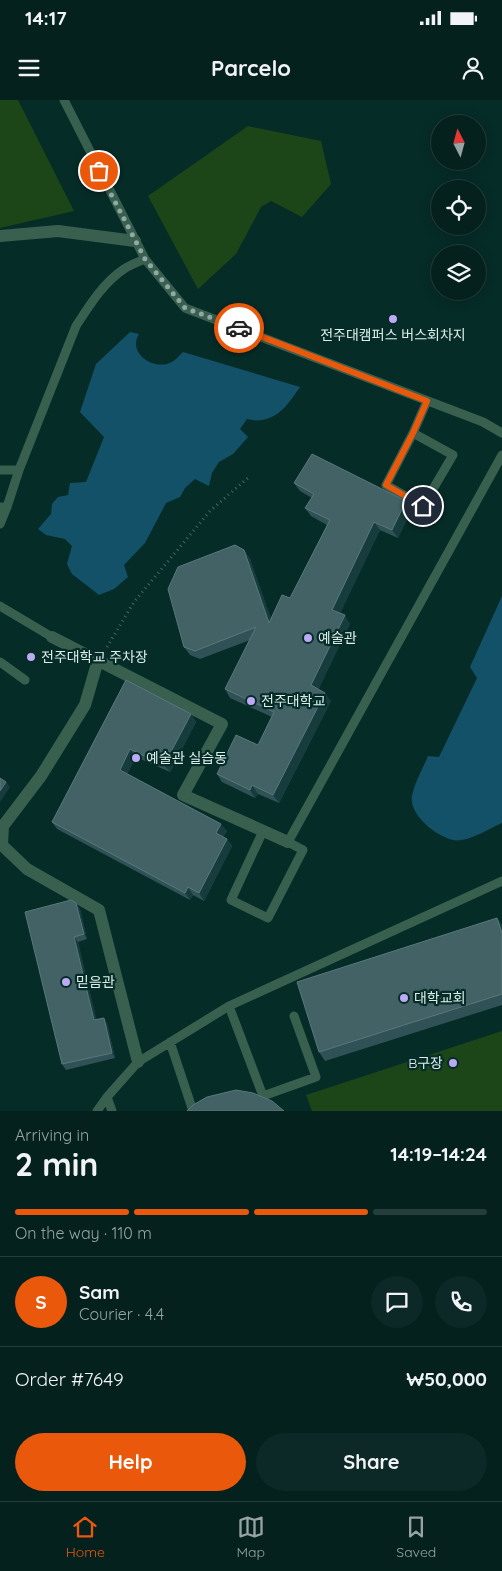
<!DOCTYPE html>
<html lang="en">
<head>
<meta charset="utf-8">
<style>
  :root { --surface:#04211e; --page:#0d2927; --text:#f1f3f6; --muted:#97a3a4; --line:#253e3c; --accent:#ea580c }
  body { margin:0; font-family:Quicksand,"Noto Sans KR",sans-serif; background:var(--page); color:var(--text); height:100vh; display:flex; flex-direction:column; font-size:19px; white-space:nowrap }
  * { box-sizing:border-box; margin:0 }
  p { font-size:16px; color:var(--muted) }
  .icon { flex:none; width:28px; height:28px; fill:none; stroke:currentColor; stroke-width:2; stroke-linecap:round; stroke-linejoin:round }
  .map { position:relative; height:1011px; overflow:hidden }
  .details { display:flex; flex-direction:column; background:var(--surface); flex:1 }
  .details>* { flex:none }
  .needle { width:32px; rotate:354deg }
  .controls { position:absolute; left:431px; top:15px; display:grid; gap:10px }
  .controls a { display:grid; place-items:center; width:55px; height:55px; border-radius:50%; background:var(--surface); box-shadow:0 2px 12px #0003,0 0 0 1px var(--line); font-size:25px }
  .pin { position:absolute; display:grid; place-items:center; width:42px; height:42px; color:#fff; margin:-21px; border:2px solid #fff; border-radius:50%; box-shadow:0 1px 5px #0007 }
  .courier { position:absolute; display:grid; place-items:center; width:50px; height:50px; margin:-25px; border:4px solid #ea580c; border-radius:50%; background:#fff; color:#222; box-shadow:0 1px 6px #0007 }
  .headline em { font-style:normal; font-weight:800 }
  .headline div { display:flex; flex-direction:column-reverse }
  .headline { display:flex; align-items:center; justify-content:space-between; height:85px; padding:0 15px }
  h1 { font-size:32px; font-weight:800; line-height:38px }
  .bar { display:grid; grid-template-columns:repeat(4,1fr); gap:8px 5px; align-content:center; height:60px; padding:0 15px }
  .bar i { height:6px; border-radius:4px; background:var(--line) }
  .bar .active { background:var(--accent) }
  .bar p { grid-column:span 4 }
  .line { display:flex; align-items:center; gap:12px; padding:0 15px; border-top:1px solid var(--line) }
  .line div { flex:1 }
  .round { display:grid; place-items:center; flex:none; width:52px; height:52px; border-radius:26px; background:var(--page) }
  .button { display:flex; gap:10px; margin-top:auto; padding:10px 15px }
  .button a { flex:1; height:58px; border-radius:30px; background:var(--accent); color:#fff; font-size:20px; font-weight:800; line-height:58px; text-align:center }
  .button a+a { background:var(--page); color:var(--text) }
  .status { display:flex; justify-content:space-between; align-items:center; height:35px; padding:0 25px; background:var(--surface); direction:ltr }
  .status svg { height:14px; fill:currentColor }
  header { display:flex; justify-content:space-between; align-items:center; height:65px; padding:0 15px; background:var(--surface); font-size:22px; font-weight:800 }
  .dock { display:flex; justify-content:space-around; align-items:center; height:70px; border-top:1px solid var(--line); background:var(--surface); font-size:14px; color:var(--muted) }
  .dock a { display:grid; justify-items:center; gap:2px }
  .dock .active { color:var(--accent) }
  .map>svg:first-child { display:block }
  .green { fill:#1c4618 }
  .water { fill:#135169 }
  .lines { fill:none; stroke-linecap:round; stroke-linejoin:round }
  .path { stroke:#466663; stroke-width:3; stroke-dasharray:1 4; stroke-linecap:butt }
  .service { stroke:#39604e; stroke-width:9 }
  .pedestrian { stroke:#39604e; stroke-width:12 }
  .wall { fill:#305256 }
  .shaded-wall { fill:#173c3d }
  .building { fill:#426266; stroke:#5a787b }
  .done { stroke:#90a9a6; stroke-width:5; stroke-dasharray:0 9 }
  .route { stroke:#ea580c; stroke-width:6 }
  .poi-dot { fill:#bcaaf6; stroke:#062c28; stroke-width:2 }
  .labels { text-anchor:middle; stroke-width:4.5; stroke-linejoin:round; paint-order:stroke }
  .poi-label { font-size:14px; fill:#daedea; stroke:#062c28; text-anchor:start }
</style>
</head>
<body>
<div class="status"><b>14:17</b><svg viewBox="0 0 49 12"><path d="M0 12V9h3v3zM5 12V6h3v6zM10 12V3h3v9zM15 12V0h3v12zM26 1h20v11H26zM47 4h2v5h-2z"/></svg></div>
<header><svg class="icon" aria-label="menu" viewBox="0 0 24 24"><path d="M4 6h16M4 12h16M4 18h16"/></svg>Parcelo<svg class="icon" aria-label="person" viewBox="0 0 24 24"><circle cx="12" cy="8" r="4"/><path d="M4 21q1-7 8-7t8 7"/></svg></header>
<div class="map">
<svg width="502" height="1011" viewBox="0 0 502 1011">
  <rect width="100%" height="100%" fill="#062c28"/>
  <!-- green -->
  <path class="green" d="M0 0H18L74 111 0 128Z
    M248 26 321 41 331 84 302 117 271 101 261 107 236 154 198 189 148 96Z
    M502 931V1011H312L306 995Z"/>
  <!-- water -->
  <path class="water" d="M130 232 139 234C128 252 150 268 167 264 174 262 178 257 183 252L300 287C290 301 281 317 262 320 257 321 251 320 247 319L240 329 248 337 233 354 219 362 212 373 209 386 195 379 185 388 180 397 166 403 145 443 124 465 128 477 114 489 99 495 72 474 67 464 72 446 65 439 46 435 38 429 51 414 52 404 58 397 68 395 70 383 86 382 104 337 80 312 96 264Z
    M502 496V723C491 728 474 738 462 740 444 744 408 716 412 696 414 684 423 668 428 656L439 657 477 578 470 567Z"/>
  <g class="lines">
    <!-- path -->
    <path class="path" d="M107 547 134 502 210 411 250 376"/>
    <!-- service -->
    <path class="service" d="M64 0 145 159 185 208 483 322 502 333
      M413 333 453 355 423 406 386 385 413 333 427 301
      M0 370H19
      M0 407H7L19 370 76 226C89 206 103 183 124 169 130 165 138 162 145 159
      M0 424 7 407
      M0 506 52 537
      M0 562 25 580
      M263 731 231 800 268 818 303 750 288 742 502 355
      M229 906 263 996 316 977 294 916
      M170 942 193 1011
      M107 997 112 1011
      M97 1011 107 997 138 962 229 906 502 781"/>
    <!-- pedestrian -->
    <path class="pedestrian" d="M0 136 58 131 135 141
      M52 537 222 624 183 695 288 742
      M98 560 85 605 41 676 3 726 2 745 27 769 99 810 138 962"/>
  </g>
  <!-- wall -->
  <path class="wall" d="M294 383 406 401 412 409 398 438 380 430 340 513 350 524 318 589 331 601 279 703 258 694 255 698 222 682 217 674 258 645 272 617 230 598 225 589 250 540 200 559 190 555 184 547 244 450 250 459 271 519 290 498 327 425 311 416 305 408 312 398 300 391Z
    M126 580 191 614 196 622 170 672 136 657 127 674 227 731 223 737 227 739 232 746 204 801 193 795 190 800 57 729 52 722Z
    M71 800 80 809 87 839 78 842 96 919 107 923 115 958 66 970 62 964Z
    M497 818 502 825V905L325 961 319 952Z"/>
  <!-- shaded-wall -->
  <path class="shaded-wall" d="M406 401 412 409 398 438 392 430Z
    M374 422 380 430 338 518 332 510Z
    M244 450 250 459 275 531 269 523Z
    M345 515 350 524 317 593 311 585Z
    M325 593 331 601 279 703 273 695Z
    M191 614 196 622 170 672 164 665Z
    M130 649 136 657 125 678 120 670Z
    M6 682 10 687 0 702V691Z
    M252 685 258 694 255 698 250 690Z
    M221 724 227 731 221 741 216 733Z
    M227 739 232 746 204 801 199 793Z
    M188 787 193 795 190 800 185 793Z
    M76 803 80 809 87 839 84 834Z
    M497 818 502 825V833Z
    M74 837 78 842 98 925 94 920Z
    M104 918 107 923 115 958 112 953Z"/>
  <!-- building -->
  <path class="building" d="M312 354 406 401 392 430 374 422 332 510 345 515 311 585 325 593 273 695 252 685 250 690 217 674 236 635 258 645 274 612 225 589 256 527 195 551 184 547 168 489 178 467 235 445 244 450 269 523 282 495 290 498 330 420 305 408 314 394 294 383Z
    M126 580 191 614 164 665 130 649 120 670 221 724 216 733 227 739 199 793 188 787 185 793 52 722Z
    M0 678 6 682 0 691Z
    M71 800 76 803 84 834 74 837 94 920 104 918 112 953 62 964 25 812Z
    M497 818 502 833V894L319 952 297 882Z
    M236 990 253 993 272 1001 284 1011H187L193 1005 207 997Z"/>
  <g class="lines">
    <!-- done -->
    <path class="done" d="M99 71 145 159 185 208 239 228"/>
    <!-- route -->
    <path class="route" d="M239 228 427 301 413 333 386 385 423 406"/>
  </g>
  <!-- markers -->
  <g class="poi-dot">
    <circle cx="393" cy="219" r="5"/>
    <circle cx="308" cy="538" r="5"/>
    <circle cx="31" cy="557" r="5"/>
    <circle cx="251" cy="601" r="5"/>
    <circle cx="136" cy="658" r="5"/>
    <circle cx="66" cy="882" r="5"/>
    <circle cx="404" cy="898" r="5"/>
    <circle cx="453" cy="963" r="5"/>
  </g>
  <g class="labels">
    <!-- poi labels -->
    <g class="poi-label">
      <text x="393" y="240" text-anchor="middle">전주대캠퍼스 버스회차지</text>
      <text x="318" y="543">예술관</text>
      <text x="41" y="562">전주대학교 주차장</text>
      <text x="261" y="606">전주대학교</text>
      <text x="146" y="663">예술관 실습동</text>
      <text x="76" y="887">믿음관</text>
      <text x="414" y="903">대학교회</text>
      <text x="443" y="968" text-anchor="end">B구장</text>
    </g>
  </g>
</svg>
<div class="controls">
<a><svg class="needle" viewBox="-14 -14 28 28"><path d="M0-13l5 13h-10z" fill="#e53935"/><path d="M0 13l5-13h-10z" fill="#97a3a4"/></svg></a>
<a><svg class="icon" aria-label="locate" viewBox="0 0 24 24"><circle cx="12" cy="12" r="6"/><path d="M12 2v4M12 18v4M2 12h4M18 12h4"/></svg></a>
<a><svg class="icon" aria-label="layers" viewBox="0 0 24 24"><path d="M12 4l9 5-9 5-9-5zM3 14l9 5 9-5"/></svg></a>
</div>
<div class="pin" style="left:99px;top:71px;background:#ea580c"><svg class="icon" aria-label="bag" viewBox="0 0 24 24"><path d="M5 8h14l-1 12H6zM9 8a3 3 0 0 1 6 0"/></svg></div>
<div class="pin" style="left:423px;top:406px;background:#1f2937"><svg class="icon" aria-label="home" viewBox="0 0 24 24"><path d="M3 11l9-7 9 7M6 9v11h12V9"/></svg></div>
<div class="courier" style="left:239px;top:228px"><svg class="icon" aria-label="car" viewBox="0 0 24 24"><path d="M5 17H2v-5l4-1 3-4h7l3 4 3 1v5h-3M9 17h6M6 11h13"/><circle cx="7" cy="17" r="2"/><circle cx="17" cy="17" r="2"/></svg></div>
</div>
<section class="details">
<div class="headline"><div><h1>2 min</h1><p>Arriving in</p></div><em>14:19–14:24</em></div>
<div class="bar"><i class="active"></i><i class="active"></i><i class="active"></i><i></i><p>On the way · 110 m</p></div>
<div class="line" style="height:90px"><b class="round" style="background:var(--accent);color:#fff">S</b><div><b>Sam</b><p>Courier · 4.4</p></div><a class="round"><svg class="icon" aria-label="chat" viewBox="0 0 24 24"><path d="M4 5h16v11H9l-5 4z"/></svg></a><a class="round"><svg class="icon" aria-label="phone" viewBox="0 0 24 24"><path d="M5 4h4l2 5-3 2q2 4 5 5l2-3 5 2v4C11 20 4 13 5 4z"/></svg></a></div>
<div class="line" style="height:65px"><div>Order #7649</div><b>₩50,000</b></div>
<div class="button"><a>Help</a><a>Share</a></div>
</section>
<nav class="dock">
<a class="active"><svg class="icon" aria-label="home" viewBox="0 0 24 24"><path d="M3 11l9-7 9 7M6 9v11h12V9"/></svg>Home</a>
<a><svg class="icon" aria-label="map" viewBox="0 0 24 24"><path d="M3 6l6-2 6 2 6-2v14l-6 2-6-2-6 2zM9 4v14M15 6v14"/></svg>Map</a>
<a><svg class="icon" aria-label="saved" viewBox="0 0 24 24"><path d="M7 4h10v16l-5-4-5 4z"/></svg>Saved</a>
</nav>
</body>
</html>
